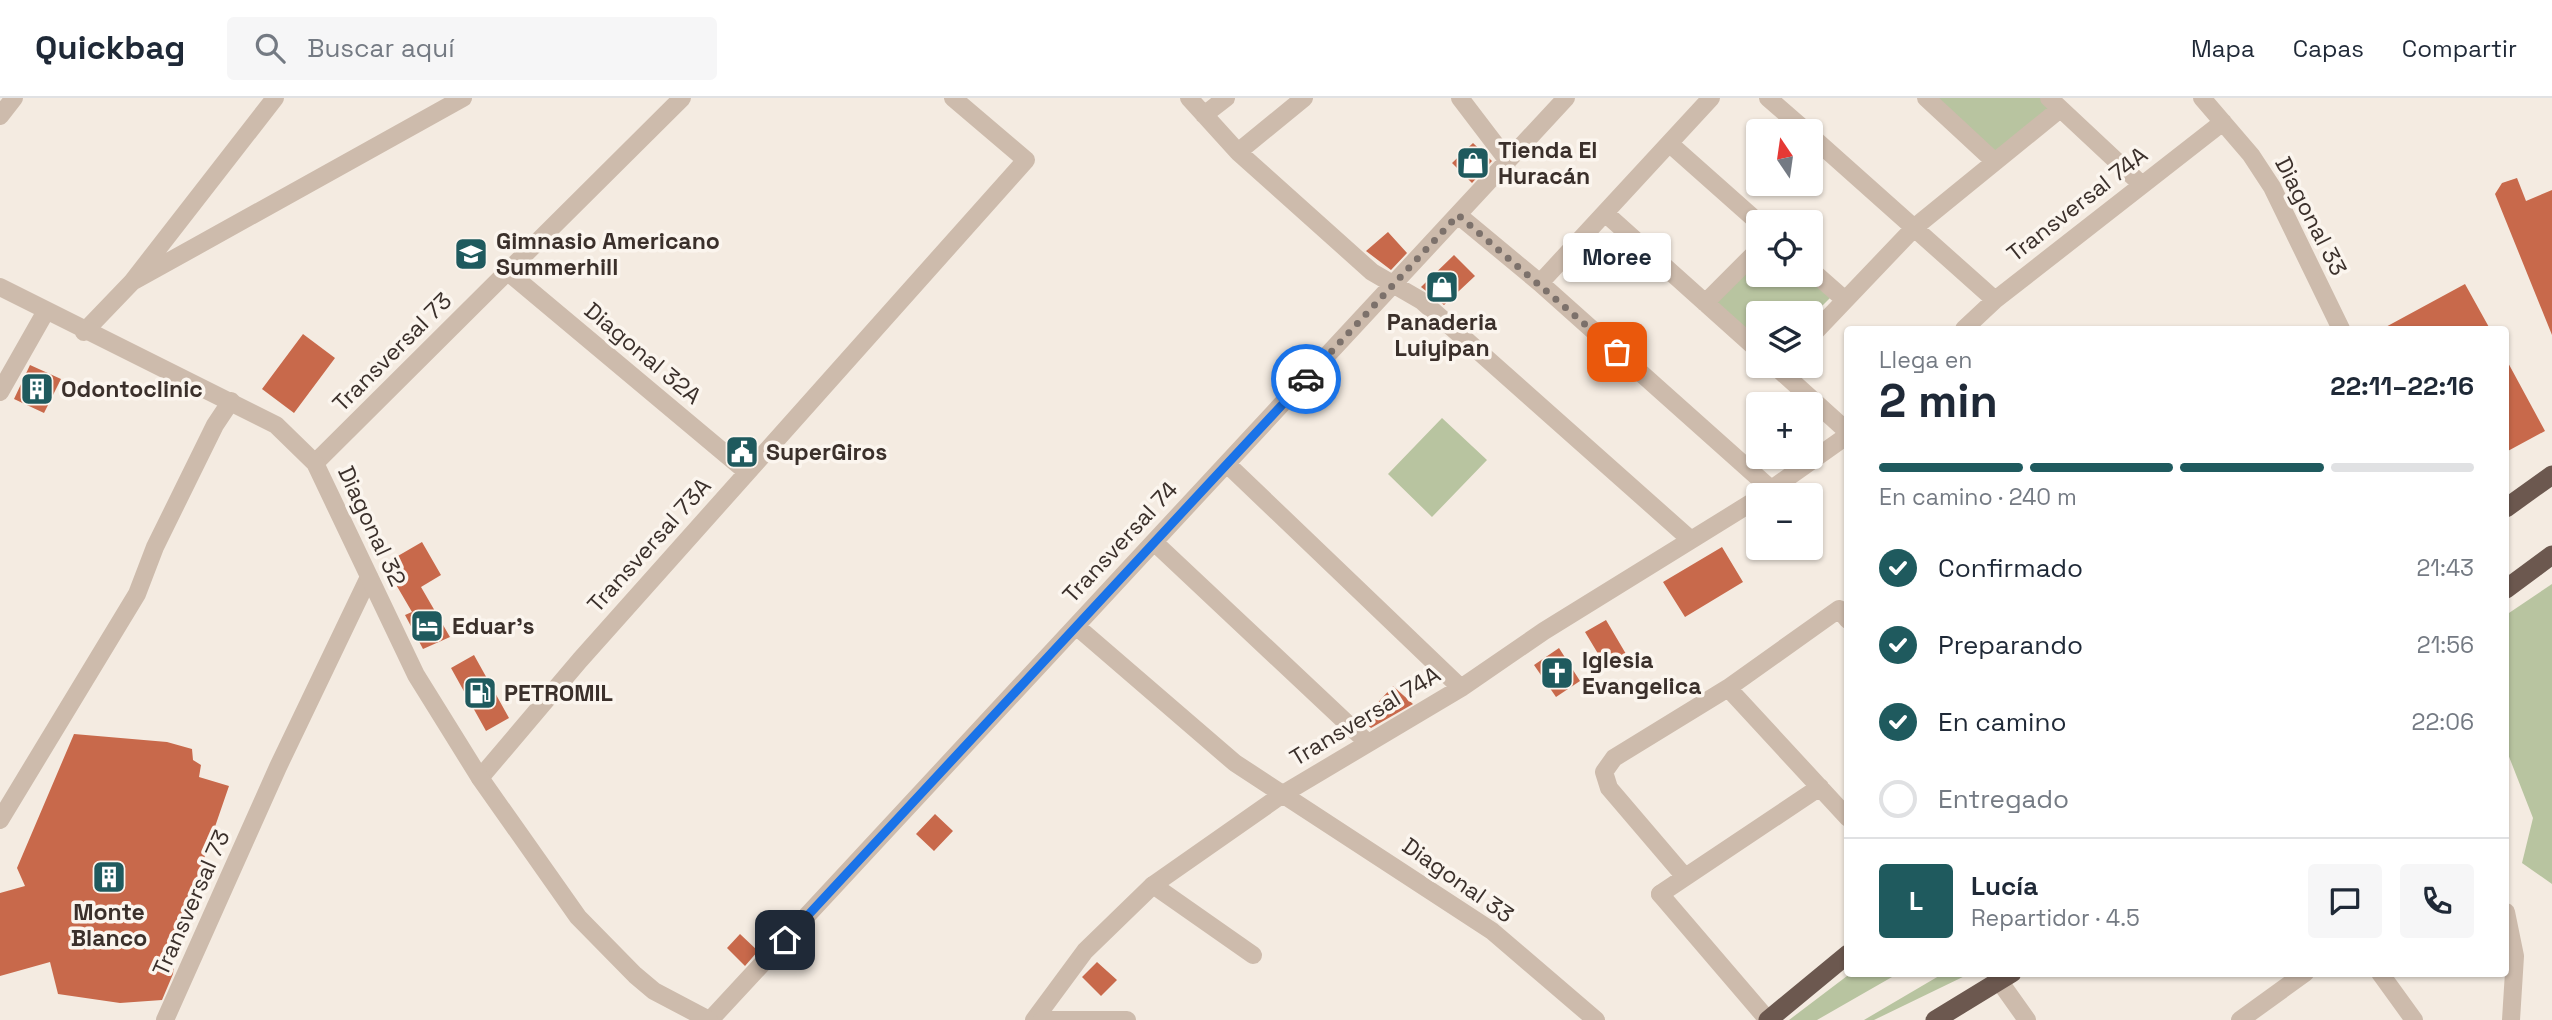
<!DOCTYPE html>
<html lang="es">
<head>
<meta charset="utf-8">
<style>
  :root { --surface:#fff; --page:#f6f6f7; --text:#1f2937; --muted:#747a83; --line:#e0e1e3; --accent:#1f5a5e }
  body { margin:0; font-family:"Space Grotesk",sans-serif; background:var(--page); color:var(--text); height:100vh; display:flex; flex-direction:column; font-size:26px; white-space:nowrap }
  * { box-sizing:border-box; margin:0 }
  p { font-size:23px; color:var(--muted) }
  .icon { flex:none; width:38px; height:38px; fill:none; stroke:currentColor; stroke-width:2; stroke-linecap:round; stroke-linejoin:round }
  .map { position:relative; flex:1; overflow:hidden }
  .drawer { position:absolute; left:1844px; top:228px; width:665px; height:651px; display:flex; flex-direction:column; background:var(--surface); border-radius:7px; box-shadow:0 2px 5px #0004 }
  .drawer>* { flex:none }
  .needle { width:46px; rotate:347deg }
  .controls { position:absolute; left:1746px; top:21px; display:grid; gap:14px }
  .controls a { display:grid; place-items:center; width:77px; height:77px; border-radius:7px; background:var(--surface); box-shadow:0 2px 5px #0004; font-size:35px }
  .pin { position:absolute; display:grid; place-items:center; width:60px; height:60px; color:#fff; margin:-30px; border-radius:14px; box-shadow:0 4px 10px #0006 }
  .courier { position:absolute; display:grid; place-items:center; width:70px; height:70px; margin:-35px; border:5px solid #1a73e8; border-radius:50%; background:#fff; color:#222; box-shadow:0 2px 9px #0007 }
  .bubble { position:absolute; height:49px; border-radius:7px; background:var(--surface); box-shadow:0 2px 5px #0004; font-size:23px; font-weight:700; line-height:49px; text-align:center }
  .overview em { font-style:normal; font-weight:700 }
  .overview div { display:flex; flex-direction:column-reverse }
  .overview { display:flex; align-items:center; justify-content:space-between; height:119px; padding:0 35px }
  h1 { font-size:46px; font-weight:700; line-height:52px }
  .bar { display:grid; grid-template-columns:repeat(4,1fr); gap:10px 7px; align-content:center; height:84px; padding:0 35px }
  .bar i { height:9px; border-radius:5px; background:var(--line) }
  .bar .on { background:var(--accent) }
  .bar p { grid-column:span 4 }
  .line { display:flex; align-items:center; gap:18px; padding:0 35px; border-top:2px solid var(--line) }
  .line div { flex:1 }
  .round { display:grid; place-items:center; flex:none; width:74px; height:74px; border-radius:7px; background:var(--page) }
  ol { padding:0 35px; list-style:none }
  li { display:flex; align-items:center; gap:21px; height:77px }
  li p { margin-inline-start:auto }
  li .icon { padding:7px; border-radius:50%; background:var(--accent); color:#fff; stroke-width:4 }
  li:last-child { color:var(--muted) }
  li i { width:38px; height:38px; border:4px solid var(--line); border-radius:50% }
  header { display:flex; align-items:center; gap:42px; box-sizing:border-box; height:98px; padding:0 35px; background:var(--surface); border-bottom:2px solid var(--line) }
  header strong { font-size:33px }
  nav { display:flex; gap:38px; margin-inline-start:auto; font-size:24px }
  .search { width:490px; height:63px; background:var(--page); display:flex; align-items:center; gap:18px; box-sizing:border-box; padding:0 24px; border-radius:7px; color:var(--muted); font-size:26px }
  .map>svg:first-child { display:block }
  .green { fill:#b8c4a0 }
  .building { fill:#c8694b }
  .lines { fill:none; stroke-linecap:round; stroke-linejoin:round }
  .pedestrian { stroke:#cdbbac; stroke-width:18 }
  .minor { stroke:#cdbbac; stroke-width:18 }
  .tertiary { stroke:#cdbbac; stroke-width:18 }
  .trunk { stroke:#6c584f; stroke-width:19 }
  .done { stroke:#7c716b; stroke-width:7; stroke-dasharray:0 12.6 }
  .route { stroke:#1a73e8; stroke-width:9 }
  .labels { text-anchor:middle; stroke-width:7; stroke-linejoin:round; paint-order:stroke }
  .poi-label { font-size:23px; font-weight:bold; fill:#3b302b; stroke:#fbf5ee; text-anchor:start }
  .street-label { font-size:23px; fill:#3b302b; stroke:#fbf5ee }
</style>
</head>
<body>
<header>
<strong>Quickbag</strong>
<div class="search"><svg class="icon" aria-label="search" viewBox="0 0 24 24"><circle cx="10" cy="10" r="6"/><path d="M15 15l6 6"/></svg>Buscar aquí</div>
<nav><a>Mapa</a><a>Capas</a><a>Compartir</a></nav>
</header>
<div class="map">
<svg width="2552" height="922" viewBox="0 0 2552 922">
  <rect width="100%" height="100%" fill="#f4ebe1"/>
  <!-- green -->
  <path class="green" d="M1931 0H2041L2052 10 1991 56Z
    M1759 157V177H1805L1830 200 1811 219V215H1759V242L1715 204Z
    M1442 320 1487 362 1432 419 1388 376Z
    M2552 486V786L2522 765 2533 720 2506 651V517Z
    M1851 875H1899L1817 922H1789Z
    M1944 875H1971L1874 922H1864Z"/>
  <!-- building -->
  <path class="building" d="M1473 45 1492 63 1472 85 1452 65Z
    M2517 80 2526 103 2552 92V237L2495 96 2502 85Z
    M1388 134 1407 155 1391 172 1366 153Z
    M1454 157 1475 178 1444 207 1421 189Z
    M2465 186 2490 231H2382Z
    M303 236 335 260 294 315 262 291Z
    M2506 261 2545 333 2506 354Z
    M30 267 61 281 44 315 14 301Z
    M422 444 441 477 421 489 450 539 423 551 405 517 412 514 384 466Z
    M1722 449 1743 484 1685 519 1663 484Z
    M1606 522 1626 556 1606 569 1585 534Z
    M1559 550 1580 583 1556 599 1534 567Z
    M474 557 509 620 486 633 451 570Z
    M1393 588 1413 606 1371 630 1362 622Z
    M74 636 167 644 192 651 193 662 201 667 199 679 229 688 177 839 173 876 162 902 120 905 58 896 50 864 0 878V795L25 788 17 770Z
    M935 716 953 733 934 753 916 736Z
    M740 836 758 853 745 868 727 850Z
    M1097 864 1117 882 1101 898 1082 879Z"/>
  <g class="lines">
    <!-- pedestrian -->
    <path class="pedestrian" d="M1153 787 1253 857
      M1660 796 1768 922"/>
    <!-- minor -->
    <path class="minor" d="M1189 0 1238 54 1372 174 1422 203 1691 442
      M1460 0 1508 63
      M1768 0 1806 33
      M1926 0 1994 63
      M2049 0 2141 86
      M2202 0 2251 57 2272 89 2341 231
      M1204 17 1226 0
      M0 18 14 0
      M1811 38 1995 202
      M1670 46 1759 125
      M1238 54 1304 0
      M1605 115 1759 253
      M1458 117 1540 185 1772 392
      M1811 172 1845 202
      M508 174 747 374
      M132 184 463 0
      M1540 185 1711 0
      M1705 205 1759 151
      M1964 231 1995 202 2223 24
      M84 234 132 184 275 0
      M1811 238 1915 129 2060 11
      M1775 268 1848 334
      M0 294 46 213
      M315 365 682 0
      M1227 366 1461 590
      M1763 397 1848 337
      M1154 444 1368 645
      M1076 528 1235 665 1492 833 1596 922
      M1728 590 1848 720
      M480 680 580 562 1026 62 953 0
      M0 722 137 496 155 449 215 327 231 303
      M1685 779 1609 690 1604 674 1614 660 1728 590 1839 511 1848 522
      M1660 796 1820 689
      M2506 814 2515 858 2511 922
      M2380 875 2414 922
      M2000 884 2027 922
      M165 922 278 669 369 479
      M710 922 1566 0
      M1034 922 1085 853 1153 787 1283 696 1461 590 1544 533 1759 400
      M2240 922 2305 875"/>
    <!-- tertiary -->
    <path class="tertiary" d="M0 189 276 327 315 365 416 577 480 680 547 775 578 819 635 877 654 893 709 922
      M1042 922H1127"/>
    <!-- trunk -->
    <path class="trunk" d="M2506 410 2552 377
      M2506 491 2552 457
      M1768 922 1848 856
      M1935 922 2012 875"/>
  </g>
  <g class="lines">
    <!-- done -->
    <path class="done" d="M1306 281 1458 117 1617 254"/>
    <!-- route -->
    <path class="route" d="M785 842 1306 281"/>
  </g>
  <!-- icons -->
  <defs>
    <symbol id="shop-square" viewBox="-11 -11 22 22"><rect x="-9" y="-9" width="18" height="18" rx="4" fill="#1f5a5e" stroke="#fbf5ee"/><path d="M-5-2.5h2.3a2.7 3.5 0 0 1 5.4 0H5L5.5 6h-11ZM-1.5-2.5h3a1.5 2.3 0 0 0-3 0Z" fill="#fff"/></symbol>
    <symbol id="school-square" viewBox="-11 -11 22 22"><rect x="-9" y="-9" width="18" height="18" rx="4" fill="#1f5a5e" stroke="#fbf5ee"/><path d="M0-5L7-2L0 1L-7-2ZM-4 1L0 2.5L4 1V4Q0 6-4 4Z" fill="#fff"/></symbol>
    <symbol id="building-square" viewBox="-11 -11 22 22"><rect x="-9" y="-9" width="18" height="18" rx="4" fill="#1f5a5e" stroke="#fbf5ee"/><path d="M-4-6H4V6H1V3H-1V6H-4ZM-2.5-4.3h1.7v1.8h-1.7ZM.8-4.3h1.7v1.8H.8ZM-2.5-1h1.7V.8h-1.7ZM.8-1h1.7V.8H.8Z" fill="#fff"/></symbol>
    <symbol id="civic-square" viewBox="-11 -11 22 22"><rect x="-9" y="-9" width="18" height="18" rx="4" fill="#1f5a5e" stroke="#fbf5ee"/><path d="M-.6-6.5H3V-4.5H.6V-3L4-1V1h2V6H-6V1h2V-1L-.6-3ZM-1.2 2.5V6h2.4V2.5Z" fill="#fff"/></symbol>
    <symbol id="hotel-square" viewBox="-11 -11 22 22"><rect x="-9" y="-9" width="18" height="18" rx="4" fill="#1f5a5e" stroke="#fbf5ee"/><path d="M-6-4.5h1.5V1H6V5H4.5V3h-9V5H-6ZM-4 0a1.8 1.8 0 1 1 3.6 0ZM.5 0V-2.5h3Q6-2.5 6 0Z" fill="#fff"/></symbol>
    <symbol id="church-square" viewBox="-11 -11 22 22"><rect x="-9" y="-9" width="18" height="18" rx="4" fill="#1f5a5e" stroke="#fbf5ee"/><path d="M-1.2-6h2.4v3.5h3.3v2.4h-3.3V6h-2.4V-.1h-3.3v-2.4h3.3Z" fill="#fff"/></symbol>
    <symbol id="fuel-square" viewBox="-11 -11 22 22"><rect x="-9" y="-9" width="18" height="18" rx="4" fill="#1f5a5e" stroke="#fbf5ee"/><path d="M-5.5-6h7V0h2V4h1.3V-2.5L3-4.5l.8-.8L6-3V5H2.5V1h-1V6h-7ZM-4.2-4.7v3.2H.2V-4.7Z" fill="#fff"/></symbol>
  </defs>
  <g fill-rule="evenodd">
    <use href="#shop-square" x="1454" y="46" width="38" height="38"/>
    <use href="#school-square" x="452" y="137" width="38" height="38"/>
    <use href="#shop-square" x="1423" y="170" width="38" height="38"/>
    <use href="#building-square" x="18" y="272" width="38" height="38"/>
    <use href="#civic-square" x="723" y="335" width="38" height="38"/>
    <use href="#hotel-square" x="408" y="509" width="38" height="38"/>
    <use href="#church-square" x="1538" y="556" width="38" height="38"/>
    <use href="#fuel-square" x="461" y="576" width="38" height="38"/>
    <use href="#building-square" x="90" y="760" width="38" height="38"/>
  </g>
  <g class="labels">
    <!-- poi labels -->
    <g class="poi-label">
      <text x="1498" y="60">Tienda El<tspan x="1498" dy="26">Huracán</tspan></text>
      <text x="496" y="151">Gimnasio Americano<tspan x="496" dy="26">Summerhill</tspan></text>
      <text x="1442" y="232" text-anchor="middle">Panaderia<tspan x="1442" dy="26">Luiyipan</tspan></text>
      <text x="61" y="299">Odontoclinic</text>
      <text x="766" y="362">SuperGiros</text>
      <text x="452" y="536">Eduar's</text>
      <text x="1582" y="570">Iglesia<tspan x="1582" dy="26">Evangelica</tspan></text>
      <text x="504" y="603">PETROMIL</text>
      <text x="109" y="822" text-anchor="middle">Monte<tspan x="109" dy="26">Blanco</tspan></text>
    </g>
    <!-- street labels -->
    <g class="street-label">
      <text transform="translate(2077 106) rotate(-38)" y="8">Transversal 74A</text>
      <text transform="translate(2311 118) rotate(63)" y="8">Diagonal 33</text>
      <text transform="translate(392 254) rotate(-45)" y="8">Transversal 73</text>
      <text transform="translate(643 255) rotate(40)" y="8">Diagonal 32A</text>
      <text transform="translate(372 428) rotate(65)" y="8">Diagonal 32</text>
      <text transform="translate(1120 444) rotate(-47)" y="8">Transversal 74</text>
      <text transform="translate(649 447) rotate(-48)" y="8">Transversal 73A</text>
      <text transform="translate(1365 618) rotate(-31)" y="8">Transversal 74A</text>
      <text transform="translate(1458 782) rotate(35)" y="8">Diagonal 33</text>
      <text transform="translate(191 805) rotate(-66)" y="8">Transversal 73</text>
    </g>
  </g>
</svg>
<div class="controls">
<a><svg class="needle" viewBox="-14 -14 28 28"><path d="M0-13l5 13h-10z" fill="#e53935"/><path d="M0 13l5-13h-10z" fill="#747a83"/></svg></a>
<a><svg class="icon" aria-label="locate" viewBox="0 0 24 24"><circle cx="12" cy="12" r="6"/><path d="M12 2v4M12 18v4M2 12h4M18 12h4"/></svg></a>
<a><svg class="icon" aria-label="layers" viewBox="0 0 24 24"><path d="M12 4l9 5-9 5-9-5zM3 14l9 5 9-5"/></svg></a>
<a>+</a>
<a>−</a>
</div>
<div class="pin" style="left:1617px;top:254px;background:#ea580c"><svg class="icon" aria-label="bag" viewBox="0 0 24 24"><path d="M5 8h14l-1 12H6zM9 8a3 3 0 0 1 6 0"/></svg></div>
<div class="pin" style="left:785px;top:842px;background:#1f2937"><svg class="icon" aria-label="home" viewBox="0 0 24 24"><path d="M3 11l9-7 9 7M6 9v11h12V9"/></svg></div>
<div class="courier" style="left:1306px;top:281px"><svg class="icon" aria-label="car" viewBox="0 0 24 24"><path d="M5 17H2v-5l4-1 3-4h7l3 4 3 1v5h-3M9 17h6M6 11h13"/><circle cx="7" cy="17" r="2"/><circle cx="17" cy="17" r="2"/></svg></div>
<div class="bubble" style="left:1563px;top:135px;width:108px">Moree</div>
<section class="drawer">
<div class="overview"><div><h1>2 min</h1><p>Llega en</p></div><em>22:11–22:16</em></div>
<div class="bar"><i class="on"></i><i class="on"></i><i class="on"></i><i></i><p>En camino · 240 m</p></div>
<ol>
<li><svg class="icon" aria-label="check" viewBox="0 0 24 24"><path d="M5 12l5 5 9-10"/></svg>Confirmado<p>21:43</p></li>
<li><svg class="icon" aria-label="check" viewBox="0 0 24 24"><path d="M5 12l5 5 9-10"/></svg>Preparando<p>21:56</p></li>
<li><svg class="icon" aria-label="check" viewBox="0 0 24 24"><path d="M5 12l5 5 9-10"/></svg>En camino<p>22:06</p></li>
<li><i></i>Entregado</li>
</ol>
<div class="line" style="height:126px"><b class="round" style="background:var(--accent);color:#fff">L</b><div><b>Lucía</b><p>Repartidor · 4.5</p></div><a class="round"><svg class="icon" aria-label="chat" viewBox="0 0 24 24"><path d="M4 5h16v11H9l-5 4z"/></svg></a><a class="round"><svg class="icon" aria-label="phone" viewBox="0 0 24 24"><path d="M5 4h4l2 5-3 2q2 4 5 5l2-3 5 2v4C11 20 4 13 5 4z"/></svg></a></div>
</section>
</div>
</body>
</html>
